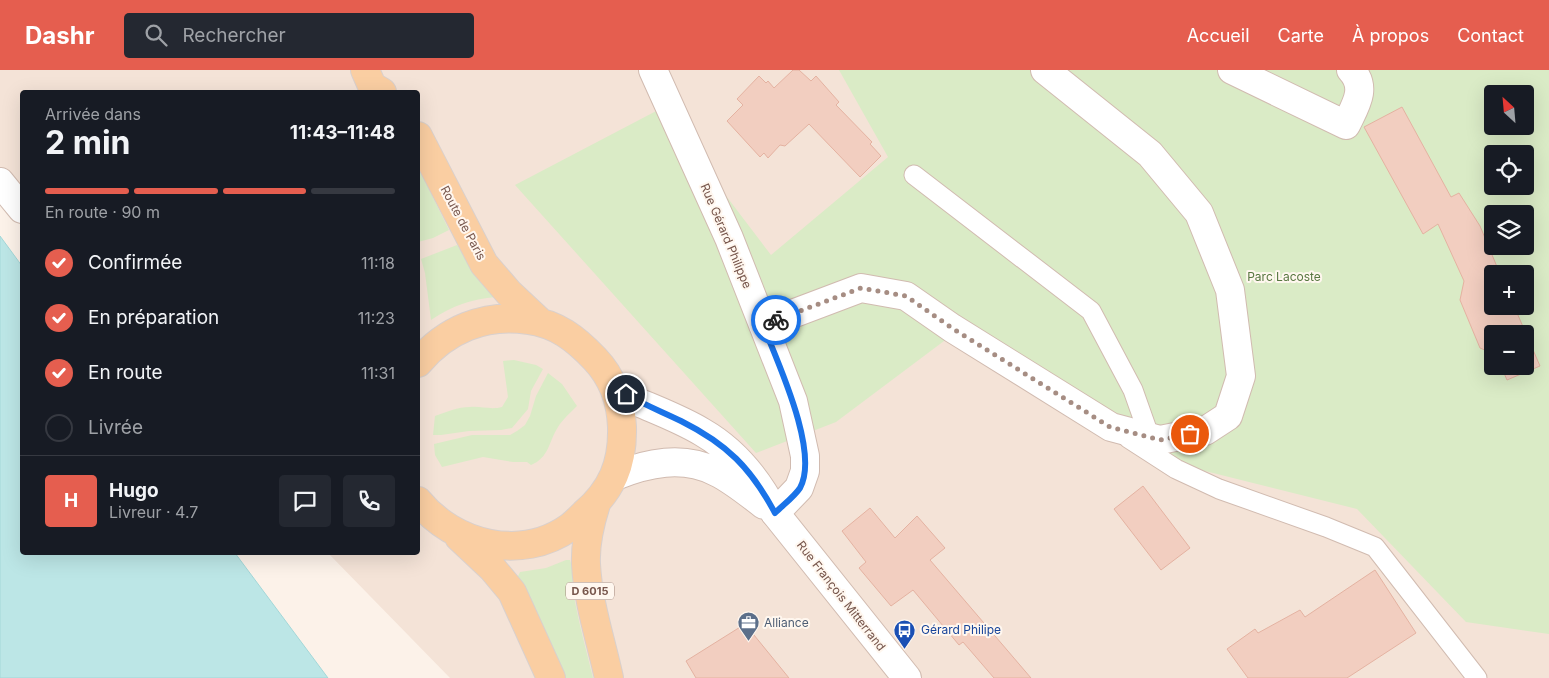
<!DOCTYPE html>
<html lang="fr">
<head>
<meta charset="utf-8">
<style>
  :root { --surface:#171b24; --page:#242831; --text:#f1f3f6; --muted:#9ea1a6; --line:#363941; --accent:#e55e4f }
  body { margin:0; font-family:Inter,sans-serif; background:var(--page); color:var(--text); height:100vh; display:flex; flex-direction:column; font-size:19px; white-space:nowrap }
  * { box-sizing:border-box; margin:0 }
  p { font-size:16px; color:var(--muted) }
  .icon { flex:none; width:28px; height:28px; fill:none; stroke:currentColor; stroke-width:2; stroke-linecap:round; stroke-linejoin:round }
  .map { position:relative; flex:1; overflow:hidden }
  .sheet { position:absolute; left:20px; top:20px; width:400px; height:465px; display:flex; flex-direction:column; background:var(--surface); border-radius:5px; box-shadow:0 5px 20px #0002 }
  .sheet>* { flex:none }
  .needle { width:32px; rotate:334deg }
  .controls { position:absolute; left:1484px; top:15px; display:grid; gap:10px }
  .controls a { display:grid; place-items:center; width:50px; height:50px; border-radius:5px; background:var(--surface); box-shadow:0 5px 20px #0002; font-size:25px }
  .pin { position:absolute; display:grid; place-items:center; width:42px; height:42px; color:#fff; margin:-21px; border:2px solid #fff; border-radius:50%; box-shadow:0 1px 5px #0007 }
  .courier { position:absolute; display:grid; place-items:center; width:50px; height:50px; margin:-25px; border:4px solid #1a73e8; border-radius:50%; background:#fff; color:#222; box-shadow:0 1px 6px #0007 }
  .head em { font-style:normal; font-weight:700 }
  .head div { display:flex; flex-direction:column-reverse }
  .head { display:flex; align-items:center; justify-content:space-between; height:85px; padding:0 25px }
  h1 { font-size:32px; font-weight:700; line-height:38px }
  .bar { display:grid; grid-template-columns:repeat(4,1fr); gap:8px 5px; align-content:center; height:60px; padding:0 25px }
  .bar i { height:6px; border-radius:4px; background:var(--line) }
  .bar .selected { background:var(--accent) }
  .bar p { grid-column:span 4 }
  .line { display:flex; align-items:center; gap:12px; padding:0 25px; border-top:1px solid var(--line) }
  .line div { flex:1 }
  .round { display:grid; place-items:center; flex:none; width:52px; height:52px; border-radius:5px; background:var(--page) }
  ol { padding:0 25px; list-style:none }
  li { display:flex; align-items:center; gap:15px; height:55px }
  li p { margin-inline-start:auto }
  li .icon { padding:5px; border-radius:50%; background:var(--accent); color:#fff; stroke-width:4 }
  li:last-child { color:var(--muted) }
  li i { width:28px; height:28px; border:2px solid var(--line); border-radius:50% }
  header { display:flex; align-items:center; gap:30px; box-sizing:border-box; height:70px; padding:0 25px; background:var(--accent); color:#fff }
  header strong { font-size:24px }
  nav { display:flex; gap:28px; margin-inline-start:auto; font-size:18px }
  .search { width:350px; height:45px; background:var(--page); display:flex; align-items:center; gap:12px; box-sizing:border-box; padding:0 18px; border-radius:5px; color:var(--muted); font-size:19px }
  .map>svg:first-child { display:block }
  .residential { fill:#f4e3d7; fill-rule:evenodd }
  .green { fill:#daebc6; fill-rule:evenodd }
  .water { fill:#bce6e6; stroke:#a3d7d8 }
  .building { fill:#f2cec0; stroke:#e4b2a1 }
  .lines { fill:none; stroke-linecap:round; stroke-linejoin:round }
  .service-casing { stroke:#d1bbb0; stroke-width:21 }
  .minor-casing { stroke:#d1bbb0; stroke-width:30 }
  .tertiary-casing { stroke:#d1bbb0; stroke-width:30 }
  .primary-casing { stroke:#d9d0cd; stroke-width:30 }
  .service { stroke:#fff; stroke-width:19 }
  .minor { stroke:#fff; stroke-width:28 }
  .tertiary { stroke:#fff; stroke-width:28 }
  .primary { stroke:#facea2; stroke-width:28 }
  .done { stroke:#a68d83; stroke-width:5; stroke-dasharray:0 9 }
  .route { stroke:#1a73e8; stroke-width:6 }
  .labels { text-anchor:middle; stroke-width:4; stroke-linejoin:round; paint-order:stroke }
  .shield { fill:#fff7ef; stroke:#a0867d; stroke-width:1 }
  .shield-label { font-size:11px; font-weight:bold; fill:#77564c }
  .street-label { font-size:12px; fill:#77564c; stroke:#fff7ef }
  .park-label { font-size:12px; fill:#587741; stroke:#fff7ef }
  .service-label { font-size:12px; fill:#4e5e75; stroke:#fff7ef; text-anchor:start }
  .transit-label { font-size:12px; fill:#164399; stroke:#fff7ef; text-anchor:start }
</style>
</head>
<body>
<header>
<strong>Dashr</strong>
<div class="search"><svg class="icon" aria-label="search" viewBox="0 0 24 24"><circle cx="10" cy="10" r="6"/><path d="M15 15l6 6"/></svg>Rechercher</div>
<nav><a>Accueil</a><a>Carte</a><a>À propos</a><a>Contact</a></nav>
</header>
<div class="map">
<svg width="1549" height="608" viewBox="0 0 1549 608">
  <rect width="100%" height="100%" fill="#fcf2e9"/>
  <!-- residential -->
  <path class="residential" d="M0 0H1425L1492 144V176H1512L1549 252V608H450L328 483 418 482V22H22V157L0 124ZM1492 204H1525V236H1492ZM1492 264H1525V296H1492Z"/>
  <!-- green -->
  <path class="green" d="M839 0H1549V564L1466 552 1357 439 1189 397 964 256 836 352 756 383 515 115 660 39 771 185 888 87ZM1492 24H1525V56H1492ZM1492 84H1525V116H1492ZM1492 144H1525V176H1492ZM1492 204H1525V236H1492ZM1492 264H1525V296H1492Z
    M418 97 449 160 433 168 418 172Z
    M457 175 475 202 496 227C471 229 452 236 431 250L425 203 421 189Z
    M514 290 536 295 543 299 531 321 528 339 512 358 501 360 469 361 441 365H433L435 346C446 342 458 337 470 337 481 336 491 340 502 337L508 327 503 291Z
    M548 303 562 314 577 336C571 342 563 349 558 357 549 371 549 388 531 395L527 392H513L483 387 442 397 435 385 434 374 472 365H510L517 361 525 355 530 346 536 326Z
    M566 490H570C574 501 573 519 575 532 580 558 587 583 593 608H563L516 510 520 502 546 498Z"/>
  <!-- water -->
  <path class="water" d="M0 166 22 196V482L235 483 328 608H0Z"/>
  <!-- building -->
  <path class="building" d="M793 0H799L811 11 816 6 839 32 836 35 872 72 870 74 881 86 860 107 809 54 785 76 780 75 768 88 764 83 760 87 727 51 743 35 737 29 759 6 766 13 768 11 774 18Z
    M1402 37 1451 127 1459 123 1480 156 1500 204H1492V236H1514L1540 296 1507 310 1501 296H1525V264H1492V283L1480 278 1460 230 1464 211 1438 154 1423 164 1364 57Z
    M1143 416 1190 478 1161 500 1114 439Z
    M870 438 895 468 917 446 945 478 930 490 1031 608H994L963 572 959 575 913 520 891 536 859 498 866 492 842 461Z
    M1375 500 1416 563 1347 608H1248L1227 579 1255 559 1258 563 1300 540 1305 547Z
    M745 554 789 608H696L686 591Z"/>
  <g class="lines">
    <defs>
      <path id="service" d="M914 105 1091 241 1133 320 1150 368
        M1128 368 1176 399 1219 419 1326 457 1375 477 1477 608"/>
      <path id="minor" d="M653 0 729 168 793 331 805 386V401L799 418 775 443
        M1232 0 1346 55C1355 36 1368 18 1351 0
        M0 112 22 139
        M763 255 861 218 906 226 952 258 1111 357 1160 370 1205 361 1228 346 1241 306 1230 220 1199 143 1150 84 1045 0"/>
      <path id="tertiary" d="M614 317C622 322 631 328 640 333 661 342 682 350 702 362 735 381 758 410 775 443L907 608
        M615 406C647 393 683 385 716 402 733 410 748 423 764 435"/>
      <path id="primary" d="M365 0 372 16 382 22
        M418 66 484 194 509 223 540 252
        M418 293C445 260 485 243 528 250 557 254 575 268 595 289 613 308 621 331 622 357 623 394 612 420 584 444 580 448 575 453 570 457 521 492 454 475 418 431
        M596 434C590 453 585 474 586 494 588 533 601 571 609 608
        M459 467 492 498 512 522 551 608"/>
    </defs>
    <!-- service casing -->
    <use href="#service" class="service-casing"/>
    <!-- minor casing -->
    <use href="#minor" class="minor-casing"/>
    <!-- tertiary casing -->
    <use href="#tertiary" class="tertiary-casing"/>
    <!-- primary casing -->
    <use href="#primary" class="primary-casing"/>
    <!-- service -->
    <use href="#service" class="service"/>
    <!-- minor -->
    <use href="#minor" class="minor"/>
    <!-- tertiary -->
    <use href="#tertiary" class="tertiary"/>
    <!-- primary -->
    <use href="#primary" class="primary"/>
  </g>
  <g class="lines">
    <!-- done -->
    <path class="done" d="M776 250 861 218 906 226 952 258 1110 357 1160 370 1190 364"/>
    <!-- route -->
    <path class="route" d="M626 324C644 335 663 342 681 351 727 374 751 398 775 443 783 435 794 427 800 418 820 382 777 291 763 255L776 250"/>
  </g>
  <!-- icons -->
  <defs>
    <symbol id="office-pin" viewBox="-11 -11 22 30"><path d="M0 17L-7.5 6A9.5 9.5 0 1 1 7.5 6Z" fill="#5c6f8a" stroke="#fff7ef"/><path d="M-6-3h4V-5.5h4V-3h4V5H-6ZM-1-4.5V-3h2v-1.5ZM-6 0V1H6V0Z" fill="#fff"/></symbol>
    <symbol id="bus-pin" viewBox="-11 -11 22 30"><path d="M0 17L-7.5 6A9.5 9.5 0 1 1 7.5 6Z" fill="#1a4fb4" stroke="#fff7ef"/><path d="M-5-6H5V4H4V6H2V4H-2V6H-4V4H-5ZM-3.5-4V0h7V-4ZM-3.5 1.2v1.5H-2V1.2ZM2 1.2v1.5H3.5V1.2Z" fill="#fff"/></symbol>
  </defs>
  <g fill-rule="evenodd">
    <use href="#office-pin" x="736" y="540" width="25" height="34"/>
    <use href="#bus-pin" x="892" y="548" width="25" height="34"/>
  </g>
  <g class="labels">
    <!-- shield labels -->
    <rect class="shield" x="566" y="512.5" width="48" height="17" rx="4"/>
    <g class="shield-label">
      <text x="590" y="525">D 6015</text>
    </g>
    <!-- street labels -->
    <g class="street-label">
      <text transform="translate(463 153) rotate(62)" y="4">Route de Paris</text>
      <text transform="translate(726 166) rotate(67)" y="4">Rue Gérard Philippe</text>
      <text transform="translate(841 526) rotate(52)" y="4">Rue François Mitterrand</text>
    </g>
    <!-- park labels -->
    <g class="park-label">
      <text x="1284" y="211">Parc Lacoste</text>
    </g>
    <!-- service labels -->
    <g class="service-label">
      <text x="764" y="557">Alliance</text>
    </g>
    <!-- transit labels -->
    <g class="transit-label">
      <text x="921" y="564">Gérard Philipe</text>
    </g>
  </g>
</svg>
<div class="controls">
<a><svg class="needle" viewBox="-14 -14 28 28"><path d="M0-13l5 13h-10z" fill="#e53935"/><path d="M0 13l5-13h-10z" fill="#9ea1a6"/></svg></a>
<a><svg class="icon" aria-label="locate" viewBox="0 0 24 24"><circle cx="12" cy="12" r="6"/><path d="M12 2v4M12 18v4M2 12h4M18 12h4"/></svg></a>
<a><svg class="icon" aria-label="layers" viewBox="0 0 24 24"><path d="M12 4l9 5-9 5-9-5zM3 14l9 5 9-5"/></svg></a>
<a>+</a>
<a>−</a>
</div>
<div class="pin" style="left:1190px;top:364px;background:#ea580c"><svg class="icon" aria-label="bag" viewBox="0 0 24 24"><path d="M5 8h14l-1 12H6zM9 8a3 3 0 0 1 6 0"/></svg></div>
<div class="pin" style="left:626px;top:324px;background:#1f2937"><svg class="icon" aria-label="home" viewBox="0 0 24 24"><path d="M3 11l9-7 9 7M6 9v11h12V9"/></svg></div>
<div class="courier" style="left:776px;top:250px"><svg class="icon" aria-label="bike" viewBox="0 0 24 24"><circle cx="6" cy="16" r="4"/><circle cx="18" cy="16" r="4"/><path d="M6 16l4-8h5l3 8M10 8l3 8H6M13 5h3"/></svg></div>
<section class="sheet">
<div class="head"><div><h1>2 min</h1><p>Arrivée dans</p></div><em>11:43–11:48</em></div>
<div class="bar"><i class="selected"></i><i class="selected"></i><i class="selected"></i><i></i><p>En route · 90 m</p></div>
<ol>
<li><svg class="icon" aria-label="check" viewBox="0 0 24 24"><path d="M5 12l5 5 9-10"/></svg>Confirmée<p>11:18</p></li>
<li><svg class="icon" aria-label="check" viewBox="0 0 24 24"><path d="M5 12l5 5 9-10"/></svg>En préparation<p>11:23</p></li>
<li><svg class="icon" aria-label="check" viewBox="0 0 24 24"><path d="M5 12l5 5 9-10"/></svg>En route<p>11:31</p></li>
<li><i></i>Livrée</li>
</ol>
<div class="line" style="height:90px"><b class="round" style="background:var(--accent);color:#fff">H</b><div><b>Hugo</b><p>Livreur · 4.7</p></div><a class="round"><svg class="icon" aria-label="chat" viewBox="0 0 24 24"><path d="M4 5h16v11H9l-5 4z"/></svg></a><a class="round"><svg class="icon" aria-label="phone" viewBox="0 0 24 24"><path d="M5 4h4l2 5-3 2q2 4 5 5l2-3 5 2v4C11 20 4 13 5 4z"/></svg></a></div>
</section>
</div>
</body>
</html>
